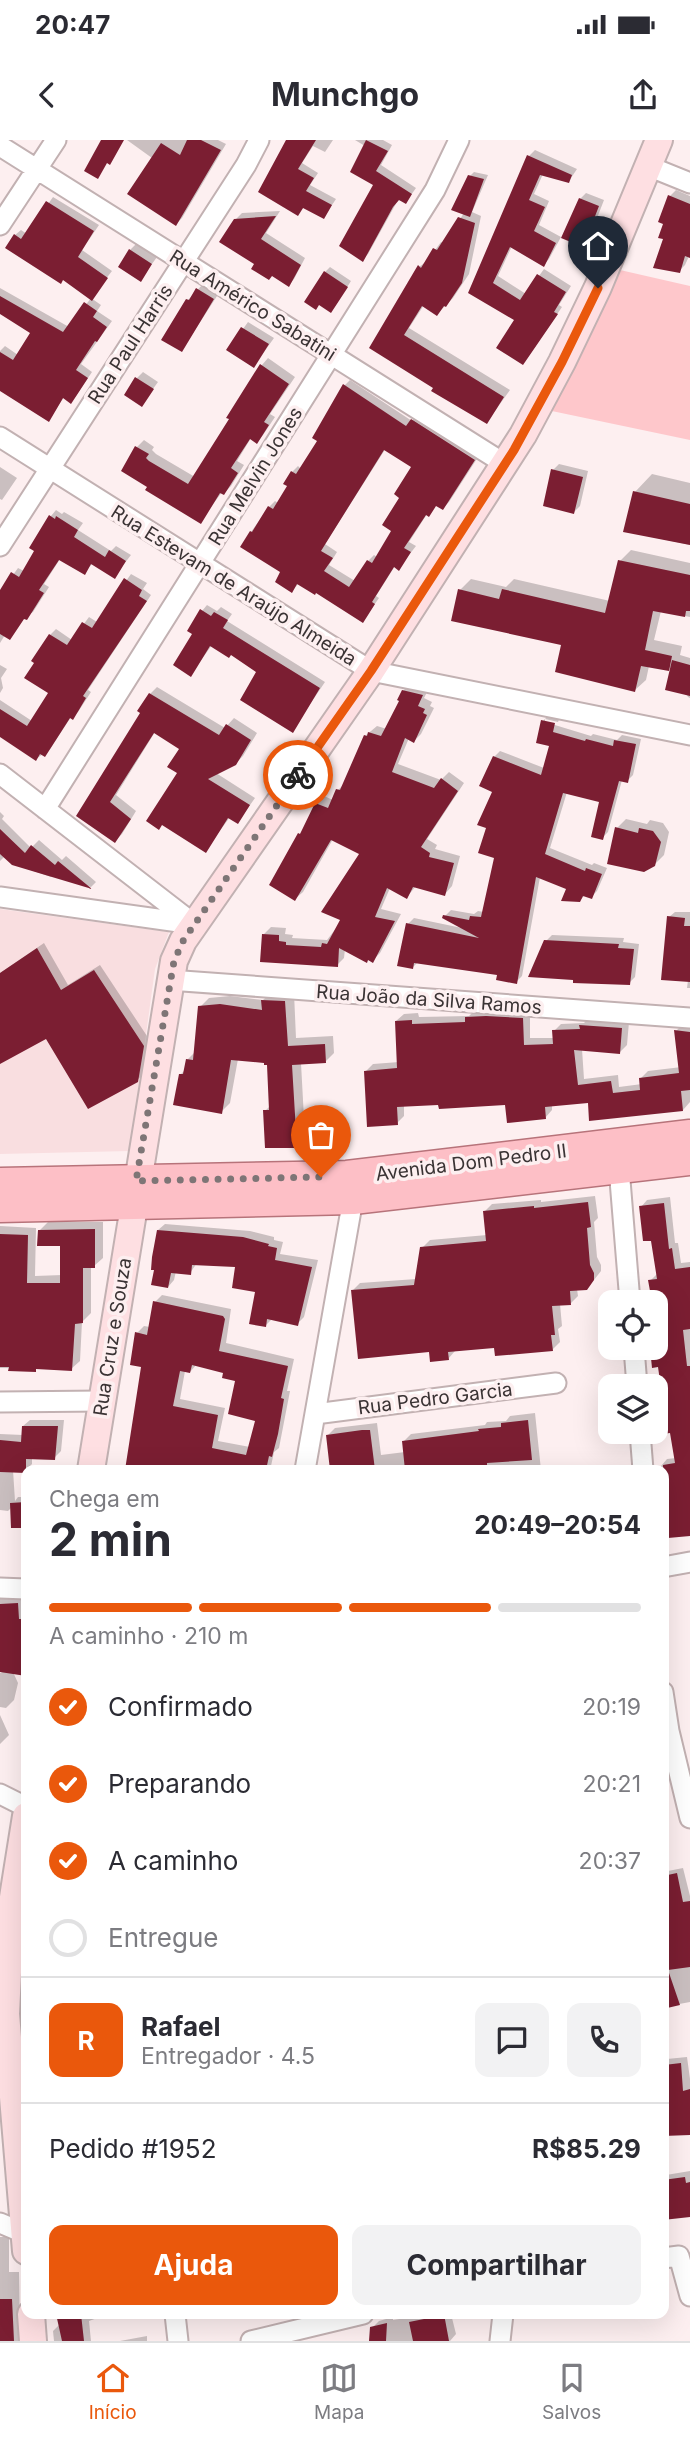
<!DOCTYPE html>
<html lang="pt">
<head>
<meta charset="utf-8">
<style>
  :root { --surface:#fff; --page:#f2f2f3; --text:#2b2b33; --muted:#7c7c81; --line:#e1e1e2; --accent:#ea580c }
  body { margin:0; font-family:Inter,sans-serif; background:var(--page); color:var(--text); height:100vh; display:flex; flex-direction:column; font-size:26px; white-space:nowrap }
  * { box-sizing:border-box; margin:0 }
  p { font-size:23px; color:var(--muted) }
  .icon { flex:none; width:38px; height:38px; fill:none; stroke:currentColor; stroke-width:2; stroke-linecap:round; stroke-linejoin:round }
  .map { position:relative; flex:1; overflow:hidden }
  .details { position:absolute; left:21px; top:1325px; width:648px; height:854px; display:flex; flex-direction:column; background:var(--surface); border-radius:14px; box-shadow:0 7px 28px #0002 }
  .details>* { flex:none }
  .buttons { position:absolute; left:598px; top:1150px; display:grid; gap:14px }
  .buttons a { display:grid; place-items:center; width:70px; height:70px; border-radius:14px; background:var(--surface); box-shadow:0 7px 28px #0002; font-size:35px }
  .pin { position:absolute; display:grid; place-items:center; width:60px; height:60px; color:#fff; margin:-72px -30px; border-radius:50% 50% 50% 0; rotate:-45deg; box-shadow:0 0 7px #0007 }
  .pin .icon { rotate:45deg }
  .courier { position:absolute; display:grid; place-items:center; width:70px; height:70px; margin:-35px; border:5px solid #ea580c; border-radius:50%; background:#fff; color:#222; box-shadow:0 2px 9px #0007 }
  .headline em { font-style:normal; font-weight:700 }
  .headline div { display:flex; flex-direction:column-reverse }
  .headline { display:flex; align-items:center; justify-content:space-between; height:119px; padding:0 28px }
  h1 { font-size:46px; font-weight:700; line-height:52px }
  .bar { display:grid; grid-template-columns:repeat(4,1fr); gap:10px 7px; align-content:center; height:84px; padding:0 28px }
  .bar i { height:9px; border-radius:5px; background:var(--line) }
  .bar .active { background:var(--accent) }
  .bar p { grid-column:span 4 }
  .line { display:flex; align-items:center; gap:18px; padding:0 28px; border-top:2px solid var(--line) }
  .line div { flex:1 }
  .round { display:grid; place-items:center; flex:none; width:74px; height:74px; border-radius:14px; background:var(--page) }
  ol { padding:0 28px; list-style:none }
  li { display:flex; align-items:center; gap:21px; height:77px }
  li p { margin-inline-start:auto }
  li .icon { padding:7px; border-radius:50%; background:var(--accent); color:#fff; stroke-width:4 }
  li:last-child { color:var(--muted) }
  li i { width:38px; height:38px; border:4px solid var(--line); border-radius:50% }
  .action { display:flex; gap:14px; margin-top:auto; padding:14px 28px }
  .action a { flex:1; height:80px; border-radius:14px; background:var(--accent); color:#fff; font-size:28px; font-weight:700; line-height:80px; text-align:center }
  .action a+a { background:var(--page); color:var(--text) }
  .status { display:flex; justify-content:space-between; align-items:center; height:49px; padding:0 35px; background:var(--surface); direction:ltr }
  .status svg { height:19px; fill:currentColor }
  header { display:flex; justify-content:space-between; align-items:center; height:91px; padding:0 28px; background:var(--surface); font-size:32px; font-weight:700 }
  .tab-bar { display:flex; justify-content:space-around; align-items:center; height:98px; border-top:2px solid var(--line); background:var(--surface); font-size:19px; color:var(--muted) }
  .tab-bar a { display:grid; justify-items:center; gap:4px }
  .tab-bar .active { color:var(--accent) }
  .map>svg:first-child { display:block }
  .built { fill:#f9dee0 }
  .green { fill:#fec7cb }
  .shadow { fill:#0003; fill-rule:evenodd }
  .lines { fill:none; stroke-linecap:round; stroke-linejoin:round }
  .stream { stroke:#a75e68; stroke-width:5 }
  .building { fill:#7b1e32; fill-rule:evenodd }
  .street-casing { stroke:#c2b1b2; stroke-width:23 }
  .secondary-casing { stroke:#c2b1b2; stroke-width:30 }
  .primary-casing { stroke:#b7737a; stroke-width:33 }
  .street { stroke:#fff; stroke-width:19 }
  .secondary { stroke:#fedfe2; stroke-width:26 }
  .primary { stroke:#fdbfc6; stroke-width:30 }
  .done { stroke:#7e7576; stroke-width:7; stroke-dasharray:0 12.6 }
  .route { stroke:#ea580c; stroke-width:9 }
  .labels { text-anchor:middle; stroke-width:7; stroke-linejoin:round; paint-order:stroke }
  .street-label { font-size:19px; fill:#3a3334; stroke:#fdeff0 }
</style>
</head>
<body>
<div class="status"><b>20:47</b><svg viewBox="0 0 49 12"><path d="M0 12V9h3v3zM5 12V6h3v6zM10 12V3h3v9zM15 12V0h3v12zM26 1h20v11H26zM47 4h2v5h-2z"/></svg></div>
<header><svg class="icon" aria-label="back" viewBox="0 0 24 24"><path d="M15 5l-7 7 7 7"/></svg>Munchgo<svg class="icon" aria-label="share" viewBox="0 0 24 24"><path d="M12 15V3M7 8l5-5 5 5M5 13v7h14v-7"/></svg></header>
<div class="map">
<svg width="690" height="2201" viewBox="0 0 690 2201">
  <rect width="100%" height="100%" fill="#fdeff0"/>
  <!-- built -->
  <path class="built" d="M0 769 169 792 155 829 130 1011 0 1014Z"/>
  <!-- green -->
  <path class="green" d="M620 130 690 146V300L547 270Z"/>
  <!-- shadow -->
  <path class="shadow" d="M127 0H218L226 4 182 78 176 84 152 18Z
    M296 0H333L325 12 313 6 302 23 318 33 310 45 336 59 324 77 304 67 298 74Z
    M355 0H383L392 5 381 25 416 48 406 62 398 60 368 114 363 119 376 45 365 6Z
    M535 10 577 29 569 41 543 34 534 54 549 61 539 85 561 97 549 119 543 125 512 106 498 136 526 154 544 129 571 146 559 165 562 167 528 217 517 179 470 153 529 16Z
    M474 32 488 35 472 72 481 76 469 134 453 158 437 174 424 165 409 188 510 250 487 282 371 207 419 127 427 121 441 102 444 103 464 73 470 36Z
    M676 50 690 56V114L685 125 679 131 665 98 670 56Z
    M586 53 604 60 589 99 583 105 580 59Z
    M53 57 99 85 82 110 112 131 91 158 101 165 97 171 112 181 81 224 92 232 76 256 71 261 64 257 49 280 0 249V211L5 206 18 215 33 193 0 171V148L69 187 91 158 15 95 21 90 27 94Z
    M280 71 266 93 305 118 294 139 289 145 256 124 235 80 242 73Z
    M136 104 157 117 141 139 130 110Z
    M330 127 351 141 335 166 325 132Z
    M203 144 219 153 182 210 188 160Z
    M248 182 274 198 254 226 228 210Z
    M268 218 295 237 270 274 275 277 263 295 257 302 251 298 237 321 244 325 231 346 224 353 222 352 200 382 149 346 137 307 144 300 154 307 152 310 156 314 195 337 232 279 229 277 262 225Z
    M143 232 158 242 142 264 137 238Z
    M350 240 412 281 418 275 480 314 449 362 443 368 437 364 427 374 409 402 416 406 399 428 395 426 376 456 379 458 363 481 316 451 299 443 292 451 283 432 251 392 269 367 275 361 278 363 289 346 292 332 298 326 301 329 319 301 344 246ZM386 308 414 326 402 357 394 390 377 417 374 415 368 421 355 441 329 425 337 412 325 404Z
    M559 324 588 331 580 366 574 372 553 330Z
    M0 327 17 338 2 360 0 359Z
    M652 334 690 343V405L625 391 635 352Z
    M56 370 62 374 64 372 83 383 78 390 111 411 116 406 131 415 114 437 93 423 84 433 60 419 44 444 49 447 33 472 25 477 10 498 5 495 0 503V453L18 428 24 431 37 411 51 376Z
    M631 410 690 423V477L661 471 654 500 682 506 680 515 690 518V558L688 557 672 526 668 530 649 526 646 540 635 550 563 504 460 450 471 439 506 447 514 439 610 461 620 421Z
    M131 434 147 443 143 449 151 455 88 550 91 552 78 572 71 577 50 609 36 619 0 596V560L32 581 51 552 50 495 56 489 72 500 89 477 97 482Z
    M207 465 217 471 221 467 232 474 227 481 325 542 292 591 258 531 231 514 212 505 191 534 194 494 202 471Z
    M0 525 7 529 1 538 3 548 0 553Z
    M411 543 429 548 424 558 432 562 430 566 434 568 421 594 414 601 409 598 398 624 441 640 449 632 464 643 427 699 437 705 435 709 460 716 452 746 445 754 416 746 407 757 390 748 381 769 401 774 380 813 372 821 345 809 344 818 337 825 262 820 264 794 271 787 286 788 285 794 293 795 292 798 327 800 343 779 361 713 333 699 303 752 295 759 300 694 304 690 316 664 324 656 333 660 338 650 345 643 365 596 377 586 387 589 402 561 403 551Z
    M157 547 225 588 234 578 257 593 243 616 235 624 216 633 255 658 238 682 230 677 205 711 180 632 181 609 155 592 116 655 136 671 122 694 115 701 79 675 142 572 150 554Z
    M549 575 560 577 558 582 545 579Z
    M545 579V582L591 596 593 594 617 600 622 595 641 599 633 635 627 641 622 640 608 692 602 698 601 661 567 652 550 708 592 725 594 723 607 728 597 751 591 757 585 755 580 760 568 748 540 737 522 836 516 842 499 834 418 822 413 827 408 784 414 778 462 788 445 776 451 770 474 774 478 771 484 772 496 717 488 687 494 651V617L500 611 544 628 552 604 543 581Z
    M0 672 4 676 2 679 31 708 39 700 62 720 66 716 96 742 91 747 53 735 51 737 13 724 5 716 0 721Z
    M626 679 647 684 650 680 663 683 669 692 664 715 654 725 617 688Z
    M675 772H690V848H687L688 840 669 777Z
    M552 795 624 798 623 802 639 804 635 837 629 843 546 801Z
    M44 803 68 845 100 825 149 899 144 934 137 940 47 897 0 922V833Z
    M272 852 294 853 296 898 333 896 334 913 325 922 301 923 305 997 296 1006 265 971 271 965 269 923 266 921 238 919 230 963 221 972 180 935 186 929 187 920 195 912 200 867 209 858 230 856 263 860Z
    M474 871 530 872V898H554V891L561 884 584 883 588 879 629 882 627 905 620 912 582 909 584 939 618 935 619 947 642 944 641 938 648 931 690 926V962L683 970 589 961 552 965V970L545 978 507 963 404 965V976L397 983 366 931 373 924 399 922 396 881 404 874 418 873 419 877 469 876Z
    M685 882H690V918L676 891Z
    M595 1056 598 1078 594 1082 597 1117 601 1125V1131L594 1140 577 1149 578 1156 571 1163 560 1164 562 1186 558 1189 560 1202 552 1210 495 1206 455 1211 448 1219 431 1210 353 1150 360 1143 416 1139 422 1108 430 1100 487 1095 485 1071 492 1064 541 1060V1062Z
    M670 1057 675 1103H678L681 1123 690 1122V1394L663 1330H661V1326L667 1319 676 1318 671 1291 656 1279V1254L663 1250 660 1225 654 1226 652 1208H656V1203L662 1200 650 1141 658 1133 653 1099 641 1067 647 1060Z
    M48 1082H103V1118L94 1126H91V1173L82 1182 80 1221 71 1229 0 1228V1086L36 1088 35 1136 62 1135 61 1105 39 1091Z
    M165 1084 250 1091 274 1097V1100L283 1102 280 1114 318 1120 304 1177 297 1184 272 1179 266 1185 257 1151 238 1125 197 1123 190 1133 176 1131 174 1140 168 1147 158 1090Z
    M162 1155 231 1169 226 1203 294 1219 287 1251H290L279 1308 274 1312 271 1326 267 1330H126L143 1226 137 1193 144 1186 150 1187 155 1162ZM197 1224 225 1231 237 1240 257 1279 250 1307 218 1301 225 1268 180 1259 185 1231 190 1232Z
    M535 1273 541 1330H332L328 1295 335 1288 377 1283 381 1315 405 1312 404 1301 411 1294 485 1285 487 1282 506 1281 510 1276Z
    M30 1280H64L61 1311 54 1318 32 1317V1324L25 1331 13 1330 15 1361 18 1357H26V1386H13L12 1367 8 1371 0 1370V1294L23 1295V1286Z
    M0 1455H26V1541L24 1534 13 1532 18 1543 14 1560 6 1568 0 1567V1533L8 1530 0 1506Z
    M0 1575 9 1595 0 1604Z
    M683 1728 690 1756V1862L663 1867V1732Z
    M663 1905 667 1919 687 1917 690 1939V1994L665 1995Z
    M663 2020 666 2035 690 2031V2075L669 2078 663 2083Z
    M0 2097H9V2132H19L20 2192 18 2195V2201H0Z
    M57 2174H128L100 2177 89 2181 91 2201H54L53 2191 60 2184Z
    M431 2174H451L456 2194 450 2201H371L372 2188 379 2181 393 2177V2180Z
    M147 2196V2201H120Z"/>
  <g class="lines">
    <!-- stream -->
    <path class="stream" d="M663 1897 665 1898"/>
  </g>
  <!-- building -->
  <path class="building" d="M101 0H124L110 25 107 23 98 39 84 31Z
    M187 0H201L221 10 176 86 127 54 161 3 180 15Z
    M286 0H316L298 29 314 38 306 51 332 65 324 79 303 68 298 76 258 52Z
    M366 0 388 11 376 31 412 54 406 64 399 60 393 67 363 122 339 106 373 45 350 32Z
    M527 15 572 35 569 43 540 35 529 60 545 67 534 91 556 103 544 127 510 107 493 143 520 160 537 134 566 152 554 172 558 174 523 225 496 208 514 180 468 153Z
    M468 35 484 39 470 77 451 70Z
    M668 55 690 64V118L685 116 680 133 653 128 663 99 658 98 663 84 658 82Z
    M579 58 599 66 583 107 561 98Z
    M46 61 94 91 78 117 108 138 92 161 63 140 61 144 5 108 14 94 21 99Z
    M276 76 261 99 301 125 289 147 272 136 269 140 251 129 254 124 219 102 234 79Z
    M458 77 475 83 462 143 446 167 444 166 437 176 422 166 404 195 504 257 487 284 431 251 433 248 369 208 418 125 421 128 433 108 437 110Z
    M129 109 152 124 141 142 118 127Z
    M324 131 348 147 331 173 319 165 316 170 304 162Z
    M196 148 214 159 182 212 161 200 186 159 189 160Z
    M0 156 63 192 84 162 97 171 93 177 107 187 97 202 95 201 76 230 88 238 71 264 63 258 49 282 0 251V212L13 220 30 193 0 174Z
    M241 187 269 204 254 228 226 210Z
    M260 224 289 244 264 282 269 285 257 304 250 299 231 328 238 333 224 355 220 353 201 384 145 350 147 347 121 331 135 306 149 314 146 318 149 321 188 344 229 279 226 278Z
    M135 237 154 249 142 267 124 255Z
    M343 244 406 286 411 279 475 320 443 370 436 366 429 377 426 375 404 408 411 412 399 431 394 427 372 462 375 464 363 483 316 453 315 455 297 444 292 453 275 442 280 432 240 407 250 391 252 392 268 366 273 369 287 346 283 344 291 331 296 334 317 301 312 298ZM384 310 411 327 394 354 399 358 382 385 391 391 372 423 367 420 349 447 324 431 333 418 321 411Z
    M551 329 583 337 574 374 543 366Z
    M633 351 690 364V405L623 392Z
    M49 375 55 379 56 376 78 390 74 397 105 417 109 410 126 421 115 439 91 424 85 435 59 420 39 450 44 453 27 480 24 479 10 500 0 494V450L11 432 19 437 34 411 29 408Z
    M618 420 690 435V471H686L685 477 653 471 645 510 672 516 669 531 641 526 635 552 555 532 561 505 451 481 458 449 499 459 502 449 605 473Z
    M124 438 142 450 139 456 147 461 83 556 86 558 73 580 70 578 45 617 40 614 36 621 0 597V569L27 586 48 553 24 538 34 523 31 521 49 494 67 505 82 482 92 488Z
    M200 469 211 476 214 472 228 480 223 488 320 548 293 593 240 560 256 532 231 515 229 518 210 506 191 537 173 525 192 494 187 491Z
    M672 520 690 525V556L665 550Z
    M402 550 423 555 418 566 425 569 423 573 427 575 414 603 405 598 392 632 434 648 441 638 458 651 421 707 430 713 429 717 454 723 445 756 413 747 407 759 387 748 375 777 395 781 373 823 368 820 367 823 339 808 338 827 260 822 262 794 279 795V801L286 802V805L321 807 322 803 327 804 340 780 321 772 359 714 331 700 295 761 269 745 298 693 300 694 315 663 328 668 336 649 340 650 364 595 367 596 368 592 381 596 399 561 397 560Z
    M149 553 219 595 226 584 251 600 236 625 208 639 250 665 238 684 228 678 206 713 162 685 159 690 146 681 177 633 167 627 179 609 154 593 110 662 131 679 115 703 76 676 140 573 137 571Z
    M541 580 555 583 553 592 585 601 586 599 613 606 614 600 636 604 628 643 619 641 603 700 591 697 599 662 563 653 545 714 585 731 586 728 602 734 592 759 583 756 580 762 561 761 566 749 536 737 517 844 496 840 497 835 414 823 413 829 397 826 406 783 479 798 442 778 443 775 469 780 470 776 481 777 494 718 478 713 486 688 477 685 492 652 479 646 493 616 541 635 549 606 536 603Z
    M615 687 638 693 639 688 653 691 661 702 655 726 644 732 607 724Z
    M0 689 25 713 31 705 55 725 58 721 92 749 12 725 0 714Z
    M667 776 685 778 684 786H690V842L661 840Z
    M544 800 619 804 618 808 634 809 630 845 573 843V840L528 837Z
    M37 808 61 850 94 830 144 906 138 942 88 969 46 899 0 924V833Z
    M261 860 285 861 288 906 325 904 326 923 292 925 297 1008H265L263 970H269L267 925H264V923L231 920 222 974 173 965 179 934H183L186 919 193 920 198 866 220 864 262 870Z
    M486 876 523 878 524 905 553 904 552 890 580 889 579 885 622 888 620 914 574 910 578 945 611 941 613 953 640 950 639 938 679 933 674 890 690 892V950L681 951 683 971 589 981 588 963 545 967 546 979 507 983 505 965 439 969 438 965 397 967 398 985 367 987 364 931 397 928 395 881 412 880V884L465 882V877Z
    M588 1062 591 1087 587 1088 590 1125 594 1133V1140L587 1150 570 1151 571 1165 552 1166 555 1195H551L553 1211 495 1216 494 1208 448 1212 449 1220 430 1222 429 1212 358 1219 351 1150 414 1145 420 1107 486 1101 483 1071 534 1066V1068Z
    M664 1063 669 1109 672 1108 675 1129 690 1127V1189L683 1190 687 1226H690V1396L668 1398 663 1359V1325L675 1323 670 1293 656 1295V1255H662L658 1227 652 1228 650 1208 661 1205 656 1162H652L648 1140 657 1139 651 1101H643L639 1066Z
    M95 1089V1128H83V1183L75 1184 72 1231 36 1229V1232L8 1231 9 1227H0V1094L28 1095 27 1143H60V1106H37L38 1090Z
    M157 1090 243 1097 269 1104 268 1106 277 1108 275 1120 312 1127 298 1186 267 1179 266 1187 249 1184 255 1152 232 1148 235 1127 192 1125 191 1135 171 1133 168 1148 151 1145 154 1130H151L152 1117Z
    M153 1161 223 1176 225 1179 219 1211 288 1226 281 1258 284 1259 278 1294 272 1317 269 1316 266 1330H125L141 1227 130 1225 135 1192 147 1195ZM192 1225 223 1233 222 1238 235 1241 228 1274 255 1281 246 1315 212 1308 218 1275 173 1266 180 1231 190 1233Z
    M528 1280 532 1320 487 1323V1330H405L402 1301 479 1291 478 1289 501 1287V1283Z
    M22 1286H58L55 1320 26 1319V1333L0 1332V1300L21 1302Z
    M362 1290H370L375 1330H330L326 1295Z
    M26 1362V1388H11L10 1363Z
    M18 1463 19 1479H26V1536L0 1532V1464Z
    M677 1733 683 1762 690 1761V1827L668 1830 680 1865 663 1869V1736Z
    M681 1923 683 1951 690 1949V1995L663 1996 664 1925Z
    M685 2037 686 2043 690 2042V2077L663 2080V2040Z
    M0 2159H12L14 2201H0Z
    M56 2174H81L84 2201H62Z
    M444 2174 449 2201H413L409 2182 429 2178V2175Z
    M387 2183 386 2201H369L370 2187Z"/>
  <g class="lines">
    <defs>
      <path id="street" d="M0 6 505 324
        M648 26 690 43
        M0 85 56 0
        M0 297 371 531 690 595
        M0 406 246 25 259 0
        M0 634 194 784
        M45 669 435 50 459 0
        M0 757 193 784
        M169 840 690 878
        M619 1028 630 1162
        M634 1208 637 1246
        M0 1262 102 1261
        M315 1274 556 1243
        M640 1292 643 1330
        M305 1330 353 1059
        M663 1427 690 1422
        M0 1448 26 1449
        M663 1552 669 1591 690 1678
        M0 1654 26 1667
        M0 2083 26 2094
        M663 2118 679 2116 690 2156
        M175 2174 178 2201
        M251 2201 363 2174
        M500 2201 503 2174"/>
      <path id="secondary" d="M91 1330 174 821 183 801 371 531 523 295 562 222 598 147 659 0
        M26 1676 11 1770 6 1874 26 2111
        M31 2174 33 2201"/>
      <path id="primary" d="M0 1043 347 1036 690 995
        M0 1067 353 1059 690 1020"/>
    </defs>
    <!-- street casing -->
    <use href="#street" class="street-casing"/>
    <!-- secondary casing -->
    <use href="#secondary" class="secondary-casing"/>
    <!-- primary casing -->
    <use href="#primary" class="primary-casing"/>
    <!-- street -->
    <use href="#street" class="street"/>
    <!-- secondary -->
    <use href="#secondary" class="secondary"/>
    <!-- primary -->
    <use href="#primary" class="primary"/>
  </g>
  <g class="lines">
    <!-- done -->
    <path class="done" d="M298 635 183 801 174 821 136 1041 321 1037"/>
    <!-- route -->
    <path class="route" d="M298 635 371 531 514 310 562 222 598 148"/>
  </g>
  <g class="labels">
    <!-- street labels -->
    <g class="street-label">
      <text transform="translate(253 165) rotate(32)" y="7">Rua Américo Sabatini</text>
      <text transform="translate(130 204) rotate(-57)" y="7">Rua Paul Harris</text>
      <text transform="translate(255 336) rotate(-58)" y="7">Rua Melvin Jones</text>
      <text transform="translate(234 445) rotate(32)" y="7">Rua Estevam de Araújo Almeida</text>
      <text transform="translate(429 859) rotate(4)" y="7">Rua João da Silva Ramos</text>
      <text transform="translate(471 1022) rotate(-7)" y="7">Avenida Dom Pedro II</text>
      <text transform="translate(112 1197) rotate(-81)" y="7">Rua Cruz e Souza</text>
      <text transform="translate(435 1258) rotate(-7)" y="7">Rua Pedro Garcia</text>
    </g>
  </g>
</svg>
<div class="buttons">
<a><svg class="icon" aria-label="locate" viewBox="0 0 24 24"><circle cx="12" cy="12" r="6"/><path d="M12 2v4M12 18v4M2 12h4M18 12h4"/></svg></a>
<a><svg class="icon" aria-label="layers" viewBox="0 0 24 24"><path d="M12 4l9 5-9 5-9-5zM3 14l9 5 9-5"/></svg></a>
</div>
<div class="pin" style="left:321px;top:1037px;background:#ea580c"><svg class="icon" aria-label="bag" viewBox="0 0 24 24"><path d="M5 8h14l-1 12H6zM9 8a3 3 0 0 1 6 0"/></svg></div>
<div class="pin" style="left:598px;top:148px;background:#1f2937"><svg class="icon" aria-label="home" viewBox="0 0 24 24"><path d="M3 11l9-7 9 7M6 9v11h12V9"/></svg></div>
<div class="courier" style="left:298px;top:635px"><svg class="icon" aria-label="bike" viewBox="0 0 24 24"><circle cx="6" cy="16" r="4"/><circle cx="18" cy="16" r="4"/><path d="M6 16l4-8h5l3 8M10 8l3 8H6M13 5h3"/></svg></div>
<section class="details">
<div class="headline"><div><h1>2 min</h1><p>Chega em</p></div><em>20:49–20:54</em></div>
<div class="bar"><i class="active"></i><i class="active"></i><i class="active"></i><i></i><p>A caminho · 210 m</p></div>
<ol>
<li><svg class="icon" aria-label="check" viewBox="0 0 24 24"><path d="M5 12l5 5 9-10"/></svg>Confirmado<p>20:19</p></li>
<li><svg class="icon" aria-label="check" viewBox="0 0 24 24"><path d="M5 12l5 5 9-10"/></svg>Preparando<p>20:21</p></li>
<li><svg class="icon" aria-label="check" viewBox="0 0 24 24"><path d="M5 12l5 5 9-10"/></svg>A caminho<p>20:37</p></li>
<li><i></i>Entregue</li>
</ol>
<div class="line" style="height:126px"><b class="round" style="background:var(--accent);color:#fff">R</b><div><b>Rafael</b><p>Entregador · 4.5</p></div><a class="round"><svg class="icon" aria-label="chat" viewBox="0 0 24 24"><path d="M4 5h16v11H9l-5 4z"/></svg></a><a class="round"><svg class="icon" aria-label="phone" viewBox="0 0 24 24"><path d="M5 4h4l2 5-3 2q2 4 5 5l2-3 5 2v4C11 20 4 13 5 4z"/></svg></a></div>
<div class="line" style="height:91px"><div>Pedido #1952</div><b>R$85.29</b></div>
<div class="action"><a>Ajuda</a><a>Compartilhar</a></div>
</section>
</div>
<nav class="tab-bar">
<a class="active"><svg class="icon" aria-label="home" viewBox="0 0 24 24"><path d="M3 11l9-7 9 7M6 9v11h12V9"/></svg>Início</a>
<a><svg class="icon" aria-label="map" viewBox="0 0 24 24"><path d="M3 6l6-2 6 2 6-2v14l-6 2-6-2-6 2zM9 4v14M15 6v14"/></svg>Mapa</a>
<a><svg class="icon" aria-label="saved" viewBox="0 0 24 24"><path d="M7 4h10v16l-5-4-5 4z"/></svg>Salvos</a>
</nav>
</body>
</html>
